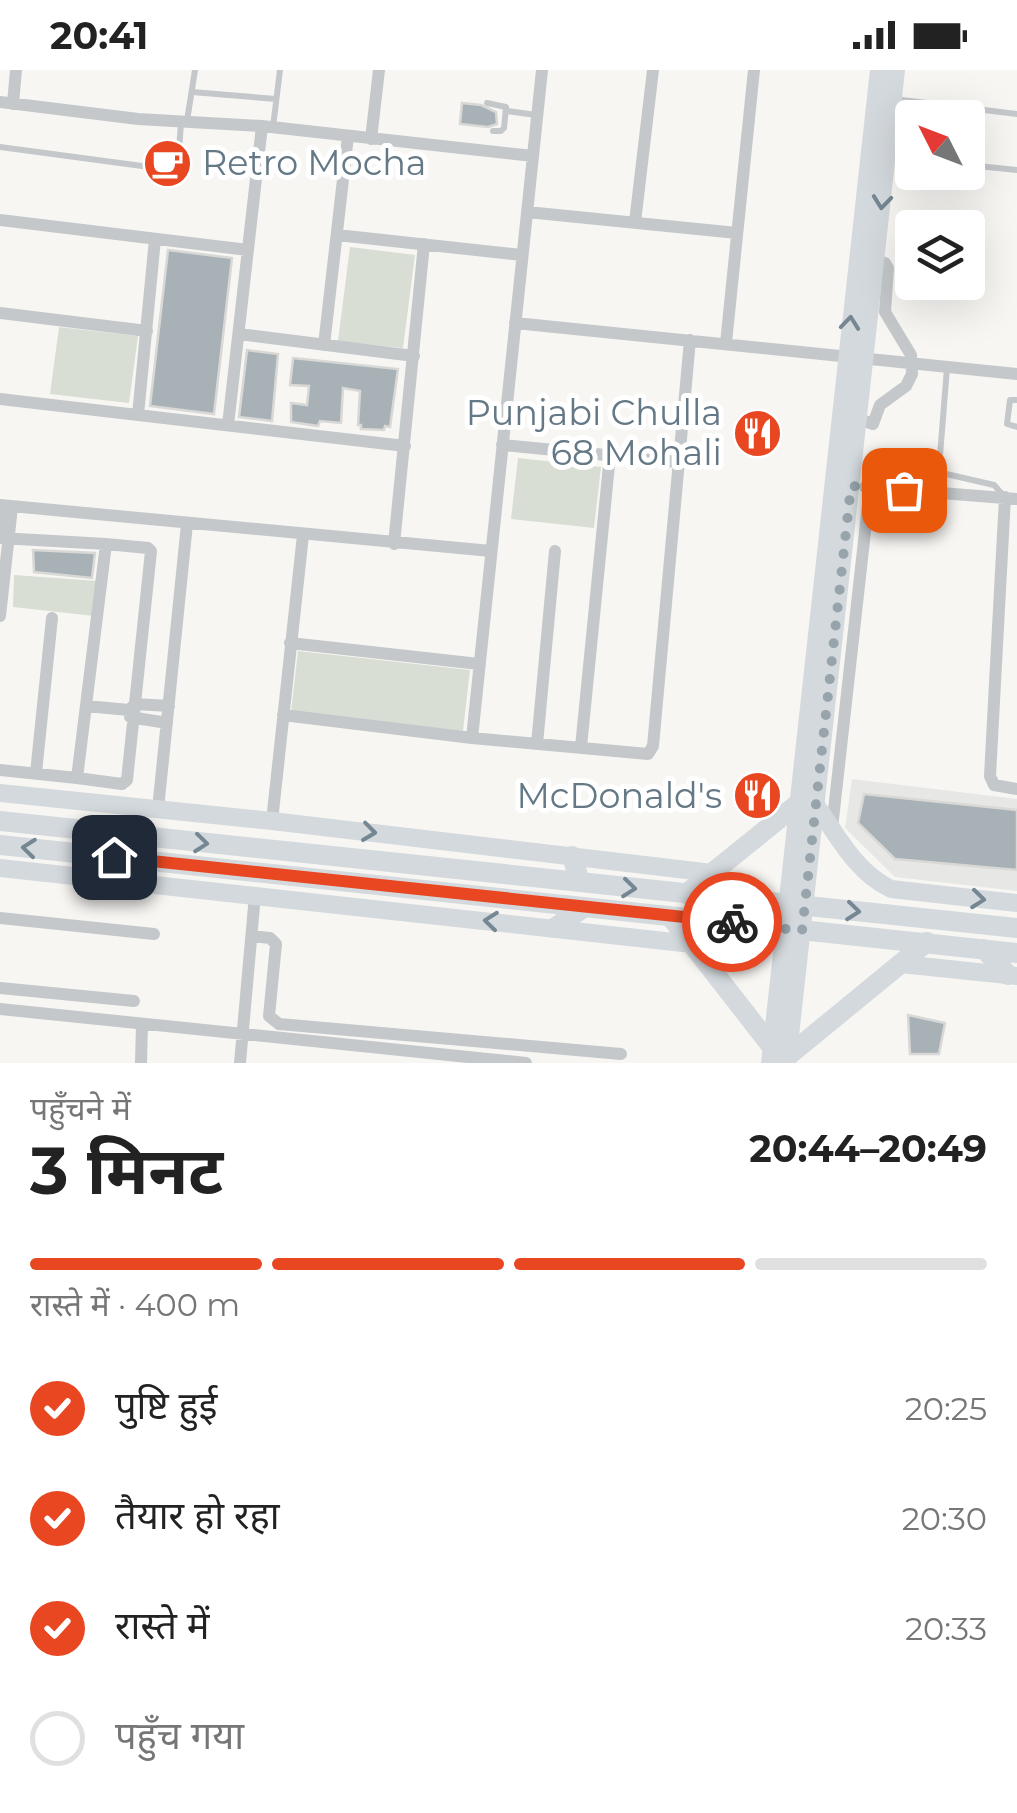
<!DOCTYPE html>
<html lang="hi">
<head>
<meta charset="utf-8">
<style>
  :root { --surface:#fff; --page:#f6f6f6; --text:#222; --muted:#767676; --line:#e0e0e0; --accent:#e84722 }
  body { margin:0; font-family:Montserrat,"Noto Sans Devanagari",sans-serif; background:var(--page); color:var(--text); height:100vh; display:flex; flex-direction:column; font-size:38px; white-space:nowrap }
  * { box-sizing:border-box; margin:0 }
  p { font-size:32px; color:var(--muted) }
  .icon { flex:none; width:55px; height:55px; fill:none; stroke:currentColor; stroke-width:2; stroke-linecap:round; stroke-linejoin:round }
  .map { position:relative; height:993px; overflow:hidden }
  .sheet { display:flex; flex-direction:column; background:var(--surface); flex:1 }
  .sheet>* { flex:none }
  .needle { width:65px; rotate:312deg }
  .fabs { position:absolute; left:895px; top:30px; display:grid; gap:20px }
  .fabs a { display:grid; place-items:center; width:90px; height:90px; border-radius:10px; background:var(--surface); box-shadow:0 10px 40px #0002; font-size:50px }
  .pin { position:absolute; display:grid; place-items:center; width:85px; height:85px; color:#fff; margin:-42px; border-radius:20px; box-shadow:0 5px 15px #0006 }
  .courier { position:absolute; display:grid; place-items:center; width:100px; height:100px; margin:-50px; border:8px solid #e84722; border-radius:50%; background:#fff; color:#222; box-shadow:0 2px 12px #0007 }
  .head em { font-style:normal; font-weight:700 }
  .head div { display:flex; flex-direction:column-reverse }
  .head { display:flex; align-items:center; justify-content:space-between; height:170px; padding:0 30px }
  h1 { font-size:65px; font-weight:700; line-height:75px }
  .bar { display:grid; grid-template-columns:repeat(4,1fr); gap:15px 10px; align-content:center; height:120px; padding:0 30px }
  .bar i { height:12px; border-radius:8px; background:var(--line) }
  .bar .selected { background:var(--accent) }
  .bar p { grid-column:span 4 }
  ol { padding:0 30px; list-style:none }
  li { display:flex; align-items:center; gap:30px; height:110px }
  li p { margin-inline-start:auto }
  li .icon { padding:10px; border-radius:50%; background:var(--accent); color:#fff; stroke-width:4 }
  li:last-child { color:var(--muted) }
  li i { width:55px; height:55px; border:5px solid var(--line); border-radius:50% }
  .status { display:flex; justify-content:space-between; align-items:center; height:70px; padding:0 50px; background:var(--surface); direction:ltr }
  .status svg { height:28px; fill:currentColor }
  .map>svg:first-child { display:block }
  .built { fill:#e7e8e6 }
  .green { fill:#d8ded4 }
  .building { fill:#a8b1b6; stroke:#d8d8d6; stroke-width:2.5 }
  .lines { fill:none; stroke-linecap:round; stroke-linejoin:round }
  .lane { stroke:#c4c8cb; stroke-width:6 }
  .street { stroke:#c4c8cb; stroke-width:12 }
  .secondary { stroke:#d4d9dd; stroke-width:18 }
  .primary { stroke:#d4d9dd; stroke-width:20 }
  .oneway { stroke:#758792 }
  .done { stroke:#97a4ac; stroke-width:10; stroke-dasharray:0 18 }
  .route { stroke:#e84722; stroke-width:12 }
  .labels { text-anchor:middle; stroke-width:10; stroke-linejoin:round; paint-order:stroke }
  .poi-label { font-size:35px; fill:#647885; stroke:#fff; text-anchor:end }
</style>
</head>
<body>
<div class="status"><b>20:41</b><svg viewBox="0 0 49 12"><path d="M0 12V9h3v3zM5 12V6h3v6zM10 12V3h3v9zM15 12V0h3v12zM26 1h20v11H26zM47 4h2v5h-2z"/></svg></div>
<div class="map">
<svg width="1017" height="993" viewBox="0 0 1017 993">
  <rect width="100%" height="100%" fill="#f7f6f3"/>
  <!-- built -->
  <path class="built" d="M852 709 1017 729V821L895 807 845 758Z"/>
  <!-- green -->
  <path class="green" d="M350 177 415 185 403 278 338 271Z
    M59 257 138 266 129 333 50 324Z
    M518 388 601 397 594 458 511 449Z
    M14 505 98 511 94 546 13 537Z
    M298 581 470 600 463 661 291 642Z"/>
  <!-- building -->
  <path class="building" d="M462 33 481 35 496 42 497 54 488 57 460 54Z
    M168 180 232 188 214 344 150 336Z
    M247 280 278 284 272 351 239 347Z
    M293 288 398 299 390 357 385 356 384 360 361 359V355H358L360 321 343 318 341 353 320 351 318 356 291 352V333L307 335 309 316 290 315Z
    M33 480 95 483 92 508 34 502Z
    M864 724 1017 740V800L895 789 858 753Z
    M908 945 945 953 939 984H910Z"/>
  <g class="lines">
    <!-- lane -->
    <path class="lane" d="M192 22 276 29
      M894 29 1017 44
      M487 33 506 37 504 58 501 61H493
      M507 41 536 45
      M187 51 195 0
      M273 57 280 0
      M0 77 172 100 178 95 181 53
      M888 86 912 89
      M968 95 1017 100
      M947 298 939 398 942 403 994 415 1003 425
      M1017 330H1010L1007 354 1017 357"/>
    <!-- street -->
    <path class="street" d="M0 32 138 49 262 56 533 86
      M13 34 16 0
      M371 69 379 0
      M527 142 737 163
      M0 150 248 180
      M635 152 653 0
      M337 165 522 185
      M0 243 147 261
      M515 253 1017 304
      M239 264 414 286
      M726 273 754 0
      M324 275 348 66
      M0 329 405 376
      M138 345 155 169
      M853 347 873 354 880 335 906 316 912 304 911 285 885 242 888 198 885 193 870 187
      M228 355 262 56
      M502 375 678 392
      M865 417 1017 429
      M1005 427 990 706 994 715 1017 719
      M0 435 491 481
      M0 465 3 436
      M0 468 106 474 77 708 0 700
      M394 474 424 174
      M0 546 12 437
      M290 573 479 594
      M86 636 129 640 135 634 169 636
      M283 645 472 668 648 684 653 676 690 270
      M130 647 167 653
      M472 668 542 0
      M537 674 555 481
      M581 677 610 385
      M36 703 52 548
      M77 708 122 714 127 710 151 481 148 478 106 474
      M158 739 187 454
      M272 751 303 465
      M832 758 870 417
      M0 848 154 864
      M252 866 270 868 276 874 269 946 279 954 621 984
      M0 918 134 931
      M0 939 526 993
      M141 993 142 954
      M240 993 255 825"/>
    <!-- secondary -->
    <path class="secondary" d="M0 723 272 751 712 803
      M816 735C838 767 856 802 891 819L1017 833
      M0 798 692 874
      M901 894 1017 906
      M770 993 879 0
      M787 993 896 0"/>
    <!-- primary -->
    <path class="primary" d="M0 751 1017 858
      M0 775 1017 883
      M572 786 580 812
      M686 824 800 732
      M670 846 772 977
      M554 858 585 837
      M984 879 1008 905
      M788 986 927 872"/>
  </g>
  <!-- one-way arrows -->
  <defs><path id="oneway-chevron" d="M-2-3.5L2.5 0L-2 3.5" fill="none" stroke-width="1.6" stroke-linecap="round" stroke-linejoin="round" transform="scale(2.5)"/></defs>
  <g class="oneway">
    <use href="#oneway-chevron" transform="translate(882 132) rotate(96)"/>
    <use href="#oneway-chevron" transform="translate(850 253) rotate(-84)"/>
    <use href="#oneway-chevron" transform="translate(369 762) rotate(7)"/>
    <use href="#oneway-chevron" transform="translate(201 773) rotate(6)"/>
    <use href="#oneway-chevron" transform="translate(29 778) rotate(-174)"/>
    <use href="#oneway-chevron" transform="translate(629 818) rotate(6)"/>
    <use href="#oneway-chevron" transform="translate(978 829) rotate(6)"/>
    <use href="#oneway-chevron" transform="translate(853 841) rotate(6)"/>
    <use href="#oneway-chevron" transform="translate(491 851) rotate(-174)"/>
  </g>
  <g class="lines">
    <!-- done -->
    <path class="done" d="M732 852 802 861 851 416 904 420"/>
    <!-- route -->
    <path class="route" d="M114 787 732 852"/>
  </g>
  <!-- icons -->
  <defs>
    <symbol id="cafe-disc" viewBox="-11 -11 22 22"><circle r="9.5" fill="#e84722" stroke="#fff"/><path d="M-5.5-4.5H6V0H3Q3 3.5 0 3.5H-2.5Q-5.5 3.5-5.5 0ZM3-3.2v2h1.7v-2ZM-6 4.5H4V6H-6Z" fill="#fff"/></symbol>
    <symbol id="restaurant-disc" viewBox="-11 -11 22 22"><circle r="9.5" fill="#e84722" stroke="#fff"/><path d="M-5-6h1v4h1v-4h1v4h1v-4h1v5L-1.5 .5V6h-2V.5L-5-1ZM5-6V6H3V1.5H1.5Q1.5-4 5-6Z" fill="#fff"/></symbol>
  </defs>
  <g fill-rule="evenodd">
    <use href="#cafe-disc" x="140" y="66" width="55" height="55"/>
    <use href="#restaurant-disc" x="730" y="336" width="55" height="55"/>
    <use href="#restaurant-disc" x="730" y="698" width="55" height="55"/>
  </g>
  <g class="labels">
    <!-- poi labels -->
    <g class="poi-label">
      <text x="202" y="105" text-anchor="start">Retro Mocha</text>
      <text x="722" y="355">Punjabi Chulla<tspan x="722" dy="40">68 Mohali</tspan></text>
      <text x="722" y="738">McDonald's</text>
    </g>
  </g>
</svg>
<div class="fabs">
<a><svg class="needle" viewBox="-14 -14 28 28"><path d="M0-13l5 13h-10z" fill="#e53935"/><path d="M0 13l5-13h-10z" fill="#767676"/></svg></a>
<a><svg class="icon" aria-label="layers" viewBox="0 0 24 24"><path d="M12 4l9 5-9 5-9-5zM3 14l9 5 9-5"/></svg></a>
</div>
<div class="pin" style="left:904px;top:420px;background:#ea580c"><svg class="icon" aria-label="bag" viewBox="0 0 24 24"><path d="M5 8h14l-1 12H6zM9 8a3 3 0 0 1 6 0"/></svg></div>
<div class="pin" style="left:114px;top:787px;background:#1f2937"><svg class="icon" aria-label="home" viewBox="0 0 24 24"><path d="M3 11l9-7 9 7M6 9v11h12V9"/></svg></div>
<div class="courier" style="left:732px;top:852px"><svg class="icon" aria-label="bike" viewBox="0 0 24 24"><circle cx="6" cy="16" r="4"/><circle cx="18" cy="16" r="4"/><path d="M6 16l4-8h5l3 8M10 8l3 8H6M13 5h3"/></svg></div>
</div>
<section class="sheet">
<div class="head"><div><h1>3 मिनट</h1><p>पहुँचने में</p></div><em>20:44–20:49</em></div>
<div class="bar"><i class="selected"></i><i class="selected"></i><i class="selected"></i><i></i><p>रास्ते में · 400 m</p></div>
<ol>
<li><svg class="icon" aria-label="check" viewBox="0 0 24 24"><path d="M5 12l5 5 9-10"/></svg>पुष्टि हुई<p>20:25</p></li>
<li><svg class="icon" aria-label="check" viewBox="0 0 24 24"><path d="M5 12l5 5 9-10"/></svg>तैयार हो रहा<p>20:30</p></li>
<li><svg class="icon" aria-label="check" viewBox="0 0 24 24"><path d="M5 12l5 5 9-10"/></svg>रास्ते में<p>20:33</p></li>
<li><i></i>पहुँच गया</li>
</ol>
</section>
</body>
</html>
